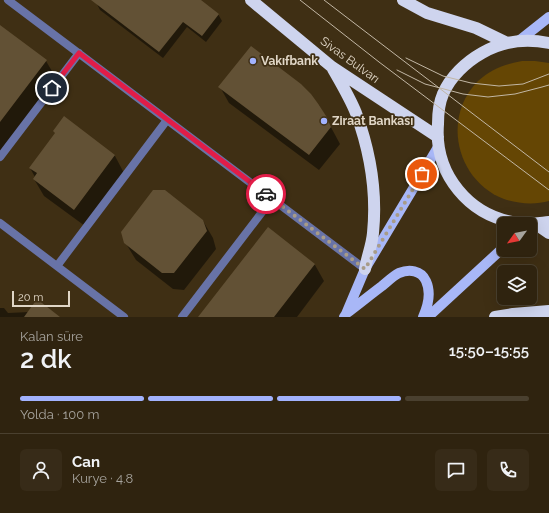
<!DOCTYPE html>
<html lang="tr">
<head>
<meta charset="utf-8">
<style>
  :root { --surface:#2f230f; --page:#372b18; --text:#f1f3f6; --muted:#a7a49e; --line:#4a402f; --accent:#a2b2fd }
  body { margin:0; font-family:Raleway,sans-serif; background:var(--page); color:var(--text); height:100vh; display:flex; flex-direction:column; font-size:15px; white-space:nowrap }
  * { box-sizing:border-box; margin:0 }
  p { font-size:13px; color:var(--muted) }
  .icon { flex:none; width:22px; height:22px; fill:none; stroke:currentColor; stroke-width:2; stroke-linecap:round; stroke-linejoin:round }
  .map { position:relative; height:317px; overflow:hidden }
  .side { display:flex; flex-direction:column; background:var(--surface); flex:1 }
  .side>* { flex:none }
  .needle { width:26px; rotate:237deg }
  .tools { position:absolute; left:497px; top:217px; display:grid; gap:8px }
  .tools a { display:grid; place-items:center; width:40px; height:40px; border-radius:6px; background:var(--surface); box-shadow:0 4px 16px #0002,0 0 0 1px var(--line); font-size:20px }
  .scale { position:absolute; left:12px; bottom:10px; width:58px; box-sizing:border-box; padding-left:4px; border:2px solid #e0d6c6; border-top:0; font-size:11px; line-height:14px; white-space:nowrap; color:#e0d6c6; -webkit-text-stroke:3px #3f2f14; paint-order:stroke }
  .pin { position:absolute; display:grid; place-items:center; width:34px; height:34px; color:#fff; margin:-17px; border:2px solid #fff; border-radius:50%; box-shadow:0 1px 4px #0007 }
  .courier { position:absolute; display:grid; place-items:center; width:40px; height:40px; margin:-20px; border:3px solid #e11d48; border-radius:50%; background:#fff; color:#222; box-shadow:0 1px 5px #0007 }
  .summary em { font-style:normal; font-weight:600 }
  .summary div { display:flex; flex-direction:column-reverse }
  .summary { display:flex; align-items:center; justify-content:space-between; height:68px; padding:0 20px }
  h1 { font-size:26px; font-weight:600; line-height:30px }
  .bar { display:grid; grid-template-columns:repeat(4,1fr); gap:6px 4px; align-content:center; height:48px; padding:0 20px }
  .bar i { height:5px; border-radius:3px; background:var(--line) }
  .bar .current { background:var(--accent) }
  .bar p { grid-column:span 4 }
  .line { display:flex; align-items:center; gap:10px; padding:0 20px; border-top:1px solid var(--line) }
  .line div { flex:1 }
  .round { display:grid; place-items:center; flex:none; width:42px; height:42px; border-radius:6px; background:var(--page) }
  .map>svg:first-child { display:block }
  .green { fill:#654604 }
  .shadow { fill:#0007 }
  .building { fill:#625135 }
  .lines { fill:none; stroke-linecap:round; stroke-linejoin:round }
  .street { stroke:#6873a7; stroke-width:8 }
  .primary { stroke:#a8b7f7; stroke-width:10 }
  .highway { stroke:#ced4ee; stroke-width:12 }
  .tram { stroke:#c2b7a5; stroke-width:1 }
  .done { stroke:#a89c88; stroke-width:4; stroke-dasharray:0 7.2 }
  .route { stroke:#e11d48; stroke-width:5 }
  .poi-dot { fill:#a2b2fd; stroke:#3f2f14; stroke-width:1.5 }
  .labels { text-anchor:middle; stroke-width:3.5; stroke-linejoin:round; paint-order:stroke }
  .street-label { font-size:12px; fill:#e0d6c6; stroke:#3f2f14 }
  .poi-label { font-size:12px; font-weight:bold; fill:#e0d6c6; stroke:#3f2f14; text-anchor:start }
</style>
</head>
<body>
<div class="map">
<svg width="549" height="317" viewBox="0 0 549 317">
  <rect width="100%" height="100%" fill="#3f2f14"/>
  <!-- green -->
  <path class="green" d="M522 61H535L549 63V201C535 205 518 204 504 199 457 181 441 118 478 81 491 69 505 64 522 61Z"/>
  <!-- shadow -->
  <path class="shadow" d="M100 0H199L218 14 222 21 206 42 187 27 163 58 100 10 97 4Z
    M0 26 46 61 56 78 0 152Z
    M220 87 319 105 340 144 319 170 229 103Z
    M64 117 115 156 124 173 85 226 44 196 34 179 35 177 30 168 56 134Z
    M203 221 213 238 216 249 184 290 173 289 136 260 125 242Z
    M268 228 315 265 324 281 297 317H207Z
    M0 308H4L8 313 29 312 59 317H0Z"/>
  <!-- building -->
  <path class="building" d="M91 0H201L219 14 202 36 183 22 159 52Z
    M0 25 47 60 0 122Z
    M251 46 301 84 311 94 319 105 326 116 331 127 309 155 218 87Z
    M64 116 115 155 74 210 33 179 37 173 29 168 55 133 53 131Z
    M153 190H165L203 220 207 231 174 273H162L124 243 121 232Z
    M268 227 315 264 274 317H198Z
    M37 299 60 317H24Z"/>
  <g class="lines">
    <!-- street -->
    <path class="street" d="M8 0 365 269
      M0 157 79 53
      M0 223 124 317
      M57 266 167 120
      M182 317 272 199"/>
    <!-- primary -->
    <path class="primary" d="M520 40 549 17
      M347 313C359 304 370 295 382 286 387 282 393 276 399 273 409 269 421 270 426 281 431 292 428 306 423 317
      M344 317 346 314 365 269 438 147
      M428 317 504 247"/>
    <!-- highway -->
    <path class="highway" d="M251 0 332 67 438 137
      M403 0 427 13 476 28 507 43
      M549 43C525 38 503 41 482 53 466 62 450 77 443 94 439 103 438 114 438 124 434 174 469 217 519 223 529 225 539 223 549 222
      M333 69C341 83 350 98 356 113 370 151 377 193 373 233 372 245 367 257 365 269
      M536 224 549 233
      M495 317 513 314 549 311"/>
    <!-- tram -->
    <path class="tram" d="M300 0 379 62 549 190
      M324 0 549 172
      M406 58 443 76 471 83 499 86 523 84 549 74
      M397 70 425 84 463 94 488 97 515 94 542 87 549 85"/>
  </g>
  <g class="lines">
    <!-- done -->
    <path class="done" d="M266 194 365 269 422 174"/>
    <!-- route -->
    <path class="route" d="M52 88 79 53 266 194"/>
  </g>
  <!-- markers -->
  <g class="poi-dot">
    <circle cx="253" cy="61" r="4"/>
    <circle cx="324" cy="121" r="4"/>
  </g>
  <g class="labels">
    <!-- street labels -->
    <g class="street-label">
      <text transform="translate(350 60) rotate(36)" y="4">Sivas Bulvarı</text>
    </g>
    <!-- poi labels -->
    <g class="poi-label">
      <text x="261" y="65">Vakıfbank</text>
      <text x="332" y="125">Ziraat Bankası</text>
    </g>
  </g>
</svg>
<div class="tools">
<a><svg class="needle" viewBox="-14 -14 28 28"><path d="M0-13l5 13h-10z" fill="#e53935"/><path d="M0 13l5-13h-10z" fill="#a7a49e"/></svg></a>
<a><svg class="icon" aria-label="layers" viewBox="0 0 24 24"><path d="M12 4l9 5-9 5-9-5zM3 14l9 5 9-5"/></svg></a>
</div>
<div class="scale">20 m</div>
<div class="pin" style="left:422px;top:174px;background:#ea580c"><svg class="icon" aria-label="bag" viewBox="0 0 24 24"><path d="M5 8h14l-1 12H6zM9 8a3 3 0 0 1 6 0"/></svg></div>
<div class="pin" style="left:52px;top:88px;background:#1f2937"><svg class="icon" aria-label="home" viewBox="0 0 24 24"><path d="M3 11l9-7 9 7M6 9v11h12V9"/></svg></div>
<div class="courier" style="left:266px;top:194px"><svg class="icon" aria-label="car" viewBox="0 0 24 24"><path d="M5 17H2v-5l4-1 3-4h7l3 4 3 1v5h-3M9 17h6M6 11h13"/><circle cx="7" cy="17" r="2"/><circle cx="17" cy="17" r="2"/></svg></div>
</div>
<section class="side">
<div class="summary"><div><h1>2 dk</h1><p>Kalan süre</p></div><em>15:50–15:55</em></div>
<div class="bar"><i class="current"></i><i class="current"></i><i class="current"></i><i></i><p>Yolda · 100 m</p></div>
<div class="line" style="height:72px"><a class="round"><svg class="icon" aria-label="person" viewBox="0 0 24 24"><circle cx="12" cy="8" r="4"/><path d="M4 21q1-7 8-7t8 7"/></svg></a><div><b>Can</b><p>Kurye · 4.8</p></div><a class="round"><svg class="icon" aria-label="chat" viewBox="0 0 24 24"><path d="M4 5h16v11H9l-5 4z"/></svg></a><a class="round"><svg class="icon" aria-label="phone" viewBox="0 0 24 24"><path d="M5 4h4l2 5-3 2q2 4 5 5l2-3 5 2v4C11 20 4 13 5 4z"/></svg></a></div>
</section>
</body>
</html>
